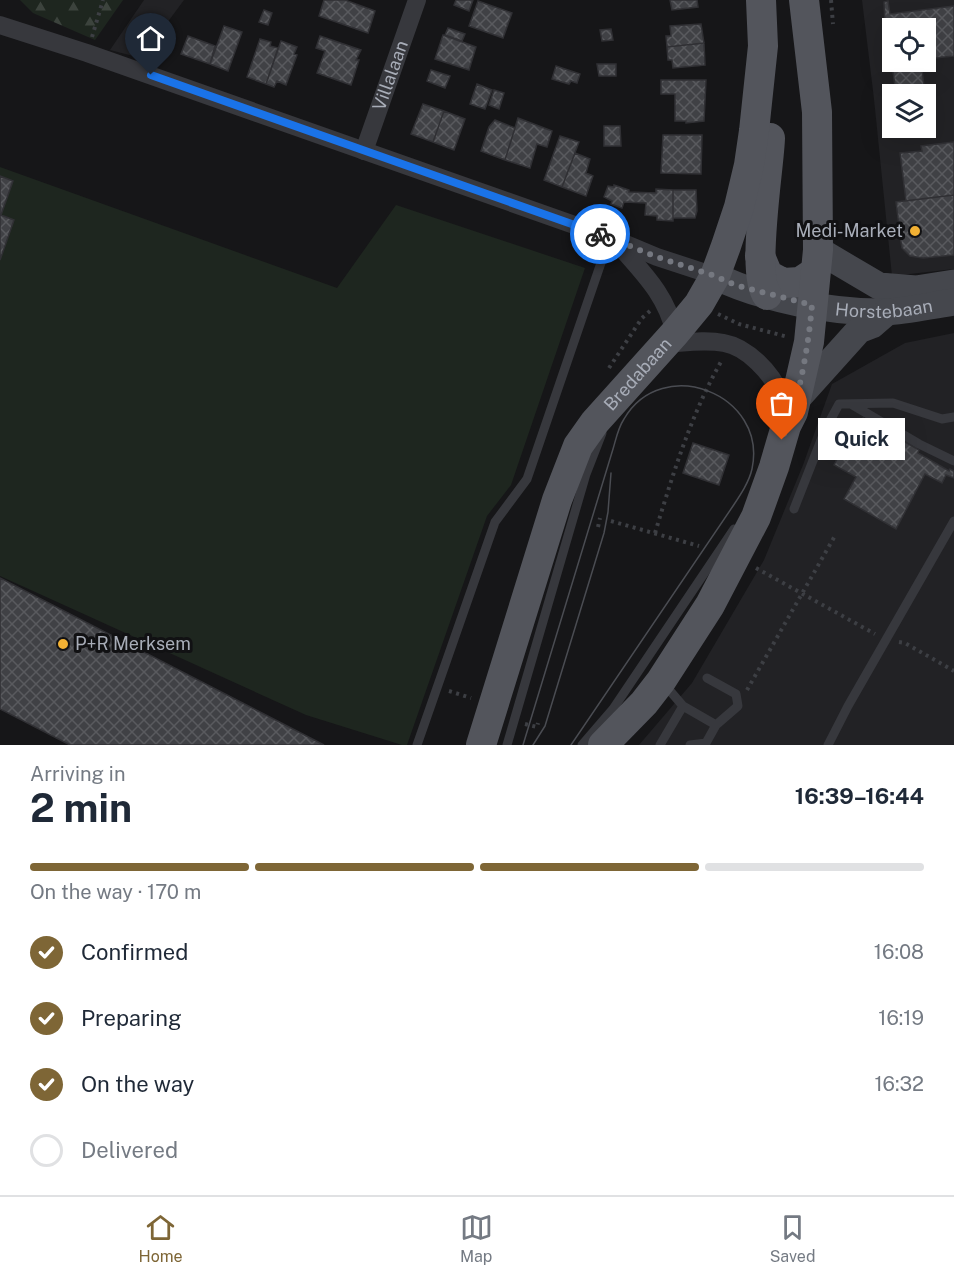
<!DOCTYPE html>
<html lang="en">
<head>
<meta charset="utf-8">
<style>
  :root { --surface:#fff; --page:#f2f2f3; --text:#1f2937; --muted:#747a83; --line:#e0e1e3; --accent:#7e6636 }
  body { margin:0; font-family:"Public Sans",sans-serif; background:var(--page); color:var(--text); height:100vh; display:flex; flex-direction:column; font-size:22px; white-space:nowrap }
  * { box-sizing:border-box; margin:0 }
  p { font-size:20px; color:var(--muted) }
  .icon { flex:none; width:33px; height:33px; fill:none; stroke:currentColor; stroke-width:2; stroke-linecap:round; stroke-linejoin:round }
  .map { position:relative; height:745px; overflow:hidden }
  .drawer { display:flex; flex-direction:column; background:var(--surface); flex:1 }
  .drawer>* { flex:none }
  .buttons { position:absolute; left:882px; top:18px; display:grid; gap:12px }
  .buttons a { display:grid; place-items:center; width:54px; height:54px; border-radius:0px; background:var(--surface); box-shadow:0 6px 24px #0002; font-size:30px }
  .pin { position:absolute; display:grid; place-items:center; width:51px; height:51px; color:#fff; margin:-62px -26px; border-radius:50% 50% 50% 0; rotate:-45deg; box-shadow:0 0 6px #0007 }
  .pin .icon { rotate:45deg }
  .courier { position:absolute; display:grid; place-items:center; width:60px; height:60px; margin:-30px; border:4px solid #1a73e8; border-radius:50%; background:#fff; color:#222; box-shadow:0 2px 8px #0007 }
  .bubble { position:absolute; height:42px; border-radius:0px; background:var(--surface); box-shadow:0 6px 24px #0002; font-size:20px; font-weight:700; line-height:42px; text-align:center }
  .headline em { font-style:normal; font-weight:700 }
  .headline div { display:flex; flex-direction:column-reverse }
  .headline { display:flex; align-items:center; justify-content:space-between; height:102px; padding:0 30px }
  h1 { font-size:39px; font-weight:700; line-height:45px }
  .bar { display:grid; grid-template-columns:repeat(4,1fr); gap:9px 6px; align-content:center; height:72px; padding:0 30px }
  .bar i { height:8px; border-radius:4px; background:var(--line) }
  .bar .selected { background:var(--accent) }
  .bar p { grid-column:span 4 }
  ol { padding:0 30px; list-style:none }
  li { display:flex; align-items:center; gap:18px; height:66px }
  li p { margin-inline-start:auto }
  li .icon { padding:6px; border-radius:50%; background:var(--accent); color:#fff; stroke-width:4 }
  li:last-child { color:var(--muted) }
  li i { width:33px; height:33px; border:3px solid var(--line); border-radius:50% }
  .tab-bar { display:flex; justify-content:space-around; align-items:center; height:84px; border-top:2px solid var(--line); background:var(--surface); font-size:16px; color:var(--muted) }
  .tab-bar a { display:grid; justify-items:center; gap:3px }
  .tab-bar .selected { color:var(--accent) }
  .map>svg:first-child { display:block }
  .built { fill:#222225; fill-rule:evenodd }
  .forest { fill:url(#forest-firs) }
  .pitch { fill:#1e261f }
  .building { fill:url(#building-cross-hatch); stroke:#303034; stroke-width:1.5 }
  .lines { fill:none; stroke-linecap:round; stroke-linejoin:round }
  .path { stroke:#3d3f44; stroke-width:4; stroke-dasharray:3 4.5; stroke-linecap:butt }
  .lane { stroke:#37383d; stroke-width:9 }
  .street { stroke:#37383d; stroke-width:18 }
  .secondary { stroke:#45474d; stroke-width:27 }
  .primary { stroke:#53555c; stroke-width:30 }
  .tram { stroke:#4a4c52; stroke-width:1.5 }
  .done { stroke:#757880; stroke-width:6; stroke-dasharray:0 10.8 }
  .route { stroke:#1a73e8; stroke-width:8 }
  .poi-dot { fill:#f2b134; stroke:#111113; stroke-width:2 }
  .labels { text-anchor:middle; stroke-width:6; stroke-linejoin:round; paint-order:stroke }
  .street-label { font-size:18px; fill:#a8adb8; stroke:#111113 }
  .poi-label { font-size:18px; fill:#a8adb8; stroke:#111113; text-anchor:end }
</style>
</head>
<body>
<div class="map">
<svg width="954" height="745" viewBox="0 0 954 745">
  <defs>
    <pattern id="forest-firs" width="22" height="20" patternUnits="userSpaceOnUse" patternTransform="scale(1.5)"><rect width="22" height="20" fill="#1e261f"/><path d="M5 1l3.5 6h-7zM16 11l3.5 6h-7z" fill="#3c433d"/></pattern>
    <pattern id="building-cross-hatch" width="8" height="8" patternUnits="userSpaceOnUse" patternTransform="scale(1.5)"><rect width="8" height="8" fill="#404145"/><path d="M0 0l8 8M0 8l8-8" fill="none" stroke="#595a5e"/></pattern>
  </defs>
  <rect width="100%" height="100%" fill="#161618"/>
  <!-- built -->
  <path class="built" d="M144 0H184L141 58 110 50Z
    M862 0H954V269L892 276 874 99ZM892 28H926V62H892ZM892 94H926V128H892Z
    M954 333V745H639L692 683 764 560 803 465 832 384 905 343Z"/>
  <!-- forest -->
  <path class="forest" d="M20 0H123L95 40 33 13Z"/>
  <!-- pitch -->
  <path class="pitch" d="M0 167 337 288 396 205 585 268 511 485 487 516 407 745H402L306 715 0 576Z"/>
  <!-- building -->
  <path class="building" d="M324 0H345L375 11 368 33 319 16Z
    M456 0H473L469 11 454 5Z
    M670 0H697L698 7 672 10Z
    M478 1 512 13 503 38 469 26Z
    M888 1 890 14 954 6V56L926 59V28H892V62H908L892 64 887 24H885L884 2Z
    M264 10 272 13 268 25 259 22Z
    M701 24 704 43 667 47 666 36H671L670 26Z
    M224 26 242 32 228 71 210 64Z
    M448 28 465 34 462 41 445 35Z
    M611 29 613 40 602 41 600 30Z
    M443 35 476 47 469 70 435 59Z
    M188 36 215 46 210 64 181 54Z
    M320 36 361 50 356 60H359L351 85 317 73 325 51 316 48Z
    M260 39 271 42 270 46 278 48 266 84 247 77Z
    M281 41 297 47 294 54 297 55 286 85 277 81 274 87 266 84Z
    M704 43 705 65 673 68 672 60H668L667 47Z
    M908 62H921L925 94H896L892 64Z
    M597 64H616V76H599Z
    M556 66 580 74 577 83 571 81 569 84 552 79Z
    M431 70 450 76 445 88 427 81Z
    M661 80H706L704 121 686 123V121H675V94H661Z
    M477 84 492 90 485 109 470 104Z
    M494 90 504 93 499 109 489 105Z
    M423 104 444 111 433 142 411 134Z
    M444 111 465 119 454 150 433 142Z
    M518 118 552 131 547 147 537 144 530 168 505 160Z
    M495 120 515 128 505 160 481 151 489 127Z
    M604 126H620L621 146H604Z
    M663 135H702L701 174 661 173Z
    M560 136 579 142 562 187 544 180Z
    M954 142V195L906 201 900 153 922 151 921 146Z
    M575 153 590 159 586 173 593 176 586 196 562 187Z
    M0 176 13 181 1 215 14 220 0 260Z
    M614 185 629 190V192L656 193V189L673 190V221L657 220V216L645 215 646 203 624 202 622 208 611 204 612 201 604 197 608 186 614 187Z
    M673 190H696L697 211 695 218H673Z
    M954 195V255L923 258 910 256 902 248 901 242 896 202Z
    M863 418 879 428 877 430 887 435 888 432 919 450 918 453 949 471 950 469 954 471V478L946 475 942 483 925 474 896 529 844 499 856 477 834 465 851 432 855 434Z
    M693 443 729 455 719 485 683 473Z
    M0 578 324 745H70L0 709Z"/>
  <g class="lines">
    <!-- path -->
    <path class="path" d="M831 0 833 24
      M92 37 103 0
      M718 314 739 324 788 337
      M609 368 642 318 650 311
      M611 521 699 546
      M598 527 600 518
      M655 533C673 474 691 414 722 360
      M756 568 875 634
      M899 642 905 643 954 671
      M747 690 836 534
      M449 691 471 698
      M525 724 537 727 538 723"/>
    <!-- lane -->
    <path class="lane" d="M851 404 919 444 954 461
      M794 509 825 430 839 404 893 403 942 419 954 417
      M665 685 683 706 716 725 738 706 736 694 707 678
      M417 745 495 522 527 479 603 257 614 239
      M507 745 586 474 602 433
      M582 745 613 709 734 529
      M660 745 683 706
      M690 745 706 743 716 725
      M828 745 848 706 954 521"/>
    <!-- street -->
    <g class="street">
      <path d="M0 25 87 53 614 239 657 257 715 276"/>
      <path id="s1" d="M364 151 417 0"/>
      <path d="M617 243C643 273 666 294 675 333"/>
      <path d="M664 344C683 343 704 339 724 343 747 347 772 373 780 394 783 403 784 413 785 422"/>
    </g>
    <!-- secondary -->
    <g class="secondary">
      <path d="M818 250 879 286 916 289 954 283"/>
      <path id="s2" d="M715 276C762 299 833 313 885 312 908 311 932 305 954 302"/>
      <path d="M796 400 859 330 872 325 887 312"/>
    </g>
    <!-- primary -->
    <g class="primary">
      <path d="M760 256 768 275 783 283 800 282 815 272"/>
      <path d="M767 295C751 274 769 169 770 138"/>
      <path id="s3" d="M481 745 557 500 578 446 595 422 675 333 699 304 715 276 726 246 739 207 749 165 754 131 763 46 761 0"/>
      <path d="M603 745 644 703 661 681 710 605 756 517 774 467 786 426 793 412 809 342 818 250 817 112 804 0"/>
    </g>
    <!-- tram -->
    <path class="tram" d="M523 745 613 449C616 439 618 428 624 419 662 353 768 394 752 469 749 482 741 494 733 506L571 745
      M533 745 545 726 604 533 608 512 611 473"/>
  </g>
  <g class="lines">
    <!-- done -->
    <path class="done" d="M600 234 657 257 715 276 735 285 812 305C809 340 803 374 794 408 791 419 785 429 782 440"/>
    <!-- route -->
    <path class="route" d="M151 75 600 234"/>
  </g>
  <!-- markers -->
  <g class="poi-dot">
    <circle cx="915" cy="231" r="6"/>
    <circle cx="63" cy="644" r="6"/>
  </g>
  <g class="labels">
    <!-- street labels -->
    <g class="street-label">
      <text dy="6" stroke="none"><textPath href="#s1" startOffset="80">Villalaan</textPath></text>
      <text dy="6" stroke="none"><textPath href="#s2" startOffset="174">Horstebaan</textPath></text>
      <text dy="6" stroke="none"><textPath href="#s3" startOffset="408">Bredabaan</textPath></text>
    </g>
    <!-- poi labels -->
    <g class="poi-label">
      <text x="903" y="237">Medi-Market</text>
      <text x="75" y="650" text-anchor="start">P+R Merksem</text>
    </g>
  </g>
</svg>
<div class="buttons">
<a><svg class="icon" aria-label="locate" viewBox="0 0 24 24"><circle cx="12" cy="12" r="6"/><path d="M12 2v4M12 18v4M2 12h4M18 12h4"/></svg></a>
<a><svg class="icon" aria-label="layers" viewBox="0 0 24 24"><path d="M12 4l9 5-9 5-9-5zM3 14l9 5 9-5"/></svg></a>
</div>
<div class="pin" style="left:782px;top:440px;background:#ea580c"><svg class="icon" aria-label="bag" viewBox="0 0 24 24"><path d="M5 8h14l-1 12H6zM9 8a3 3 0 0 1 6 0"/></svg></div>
<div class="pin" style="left:151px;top:75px;background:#1f2937"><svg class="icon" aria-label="home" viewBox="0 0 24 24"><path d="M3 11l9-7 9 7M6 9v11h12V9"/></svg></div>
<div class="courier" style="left:600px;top:234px"><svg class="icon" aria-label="bike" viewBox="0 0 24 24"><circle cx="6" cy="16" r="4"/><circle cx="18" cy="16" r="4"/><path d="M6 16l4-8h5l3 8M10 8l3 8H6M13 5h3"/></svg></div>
<div class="bubble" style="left:818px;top:418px;width:87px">Quick</div>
</div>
<section class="drawer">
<div class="headline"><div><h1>2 min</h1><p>Arriving in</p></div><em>16:39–16:44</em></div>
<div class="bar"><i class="selected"></i><i class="selected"></i><i class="selected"></i><i></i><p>On the way · 170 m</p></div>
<ol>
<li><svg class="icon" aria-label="check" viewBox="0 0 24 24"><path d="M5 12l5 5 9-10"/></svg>Confirmed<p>16:08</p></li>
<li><svg class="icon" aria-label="check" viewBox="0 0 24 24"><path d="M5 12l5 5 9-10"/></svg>Preparing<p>16:19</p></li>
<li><svg class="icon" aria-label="check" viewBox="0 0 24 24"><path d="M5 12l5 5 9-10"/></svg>On the way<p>16:32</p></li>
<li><i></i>Delivered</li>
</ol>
</section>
<nav class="tab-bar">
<a class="selected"><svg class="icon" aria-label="home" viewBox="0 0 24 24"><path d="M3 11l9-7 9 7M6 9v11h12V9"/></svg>Home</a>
<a><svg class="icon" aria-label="map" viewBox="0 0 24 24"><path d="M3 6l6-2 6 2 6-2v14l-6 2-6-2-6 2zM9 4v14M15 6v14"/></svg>Map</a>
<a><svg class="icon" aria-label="saved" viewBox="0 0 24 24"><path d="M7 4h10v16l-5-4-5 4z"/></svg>Saved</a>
</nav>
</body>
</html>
